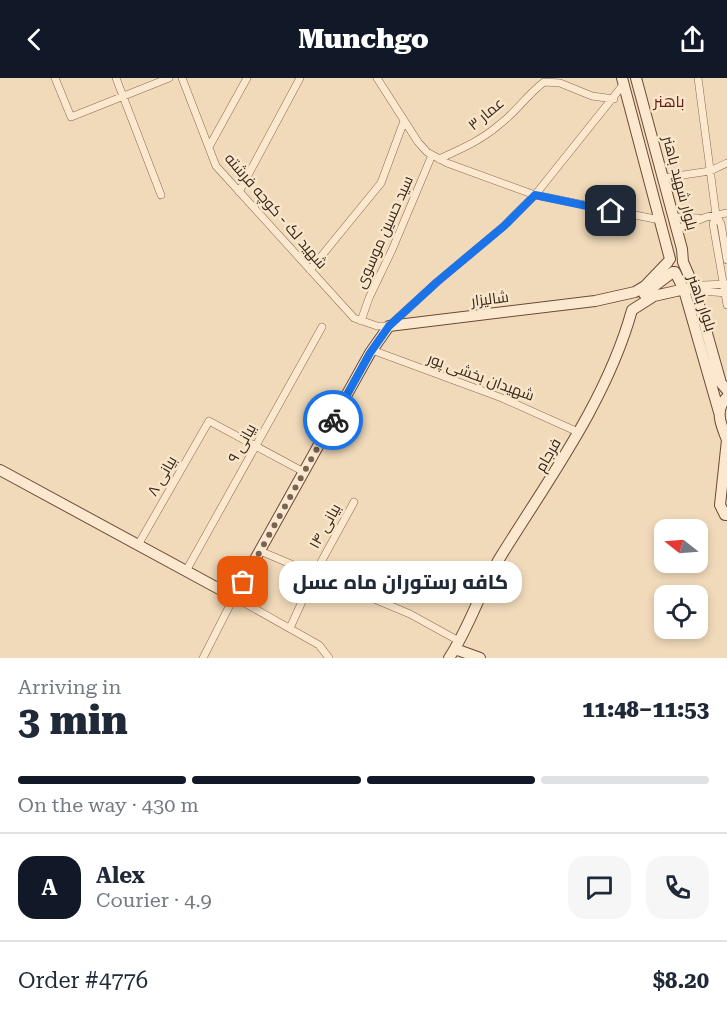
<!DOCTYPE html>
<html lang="en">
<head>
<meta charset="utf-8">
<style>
  :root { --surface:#fff; --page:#f6f6f7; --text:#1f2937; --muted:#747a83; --line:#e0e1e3; --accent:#111827 }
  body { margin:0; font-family:"Roboto Serif",Cairo,serif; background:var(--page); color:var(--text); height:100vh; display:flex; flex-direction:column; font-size:22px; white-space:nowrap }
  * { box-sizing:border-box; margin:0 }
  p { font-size:20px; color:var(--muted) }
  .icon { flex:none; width:33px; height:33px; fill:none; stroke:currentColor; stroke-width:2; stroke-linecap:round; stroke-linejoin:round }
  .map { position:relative; height:580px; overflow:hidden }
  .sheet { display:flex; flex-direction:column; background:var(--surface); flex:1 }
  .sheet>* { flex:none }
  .needle { width:39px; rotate:287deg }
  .tools { position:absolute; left:654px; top:441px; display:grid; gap:12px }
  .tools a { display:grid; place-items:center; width:54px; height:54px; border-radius:12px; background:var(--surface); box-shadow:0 3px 9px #0003; font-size:30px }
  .pin { position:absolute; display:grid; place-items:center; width:51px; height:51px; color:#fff; margin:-26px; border-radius:12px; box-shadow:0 3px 9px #0006 }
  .courier { position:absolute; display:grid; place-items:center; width:60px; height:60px; margin:-30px; border:4px solid #1a73e8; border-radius:50%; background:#fff; color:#222; box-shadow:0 2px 8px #0007 }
  .bubble { position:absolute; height:42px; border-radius:18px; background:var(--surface); box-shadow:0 3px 9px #0003; font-size:20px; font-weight:800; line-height:42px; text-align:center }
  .overview em { font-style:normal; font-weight:800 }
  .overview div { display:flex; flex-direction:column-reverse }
  .overview { display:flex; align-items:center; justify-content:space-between; height:102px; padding:0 18px }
  h1 { font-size:39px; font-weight:800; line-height:45px }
  .bar { display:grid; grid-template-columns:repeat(4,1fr); gap:9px 6px; align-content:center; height:72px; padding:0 18px }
  .bar i { height:8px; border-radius:4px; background:var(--line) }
  .bar .selected { background:var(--accent) }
  .bar p { grid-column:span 4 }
  .line { display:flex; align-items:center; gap:15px; padding:0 18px; border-top:2px solid var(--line) }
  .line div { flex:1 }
  .round { display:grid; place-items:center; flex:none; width:63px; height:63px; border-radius:18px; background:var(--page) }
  header { display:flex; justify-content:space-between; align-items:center; height:78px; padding:0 18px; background:var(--accent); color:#fff; font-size:27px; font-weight:800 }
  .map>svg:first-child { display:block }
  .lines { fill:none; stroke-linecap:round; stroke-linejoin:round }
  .street-casing { stroke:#896953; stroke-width:8 }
  .secondary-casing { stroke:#6a4a37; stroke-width:12 }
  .street { stroke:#fce8ce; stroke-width:7 }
  .secondary { stroke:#fce8ce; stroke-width:10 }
  .done { stroke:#786452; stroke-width:6; stroke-dasharray:0 10.8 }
  .route { stroke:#1a73e8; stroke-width:8 }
  .labels { text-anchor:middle; stroke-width:5; stroke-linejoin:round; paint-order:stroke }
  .street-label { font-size:15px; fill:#37241a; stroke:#f8e5ca }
  .neighbourhood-label { font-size:16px; fill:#671d15; stroke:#f8e5ca }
</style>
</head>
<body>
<header><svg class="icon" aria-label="back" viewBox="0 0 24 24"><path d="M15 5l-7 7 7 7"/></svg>Munchgo<svg class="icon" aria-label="share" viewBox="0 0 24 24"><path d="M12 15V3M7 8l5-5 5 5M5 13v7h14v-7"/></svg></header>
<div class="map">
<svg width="727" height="580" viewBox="0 0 727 580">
  <rect width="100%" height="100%" fill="#f1daba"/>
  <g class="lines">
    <defs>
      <path id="street" d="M55 0 71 39 169 0
        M116 0 161 117
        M182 0 216 88 354 240 377 248H389L437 204 504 148 535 117 623 7
        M377 0 418 64 427 74 447 85 535 117 660 142
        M698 0 716 137 713 146 727 227
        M209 69 247 0
        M439 81C461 71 482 62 500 46 516 34 527 17 544 4L560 5 592 18 614 21
        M663 100 710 93 727 85
        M239 114 300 0
        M716 137 721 146 727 182
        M674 139 698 140
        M677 151 706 139 727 135
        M310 192 381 105 404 43
        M694 209 701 213 727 215
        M694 209 703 207 727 206
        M361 243 369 220 392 172 432 77
        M372 272 502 320 578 354
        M138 467 209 343 304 394
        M260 473 410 536 459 563
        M186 493 322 249
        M290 550 315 495 354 424
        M203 580 234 519 319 567 329 580"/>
      <path id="secondary" d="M622 0 670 181
        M636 0 682 171 683 184 694 209 721 305 727 312
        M675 194 684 212 719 334
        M644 216 673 194
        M727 319C714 332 721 347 727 362
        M727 362 720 427 725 437H727
        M0 392 234 519 370 275 389 248 595 223 635 214 645 208 668 184
        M455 571 480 580
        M449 580C470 549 481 510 501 478 550 399 607 322 632 232L654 218 694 209"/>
    </defs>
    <!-- street casing -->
    <use href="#street" class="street-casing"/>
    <!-- secondary casing -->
    <use href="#secondary" class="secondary-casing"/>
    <!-- street -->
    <use href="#street" class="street"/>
    <!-- secondary -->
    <use href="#secondary" class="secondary"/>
  </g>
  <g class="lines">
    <!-- done -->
    <path class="done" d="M243 504 333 342"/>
    <!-- route -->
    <path class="route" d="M333 342 370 275 389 248 437 204 504 148 535 117 611 133"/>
  </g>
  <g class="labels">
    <!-- street labels -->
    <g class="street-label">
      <text transform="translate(486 36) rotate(-40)" y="5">عمار ۳</text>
      <text transform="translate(680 105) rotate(75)" y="5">بلوار شهید باهنر</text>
      <text transform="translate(276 133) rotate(49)" y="5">شهید لک - کوچه فرشته</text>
      <text transform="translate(384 154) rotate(-66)" y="5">سید حسین موسوی</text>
      <text transform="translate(490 221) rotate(-7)" y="5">شالیزار</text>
      <text transform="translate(702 225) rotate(71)" y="5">بلوار باهنر</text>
      <text transform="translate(481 299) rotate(20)" y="5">شهیدان بخشی پور</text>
      <text transform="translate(242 365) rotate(-61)" y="5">بیانی ۹</text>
      <text transform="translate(548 377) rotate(-60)" y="5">فرجام</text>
      <text transform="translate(162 398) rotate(-60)" y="5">بیانی ۸</text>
      <text transform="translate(325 448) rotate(-61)" y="5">بیانی ۱۴</text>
    </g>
    <!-- neighbourhood labels -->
    <g class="neighbourhood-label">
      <text x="669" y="29">باهنر</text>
    </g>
  </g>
</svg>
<div class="tools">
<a><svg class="needle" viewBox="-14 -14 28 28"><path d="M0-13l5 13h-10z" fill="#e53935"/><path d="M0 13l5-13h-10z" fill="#747a83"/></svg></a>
<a><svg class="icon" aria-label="locate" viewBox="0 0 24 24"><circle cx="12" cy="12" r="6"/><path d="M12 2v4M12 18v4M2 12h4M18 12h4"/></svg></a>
</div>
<div class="pin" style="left:243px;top:504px;background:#ea580c"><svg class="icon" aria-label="bag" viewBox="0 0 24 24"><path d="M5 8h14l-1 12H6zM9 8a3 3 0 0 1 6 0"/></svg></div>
<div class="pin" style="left:611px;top:133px;background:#1f2937"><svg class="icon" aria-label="home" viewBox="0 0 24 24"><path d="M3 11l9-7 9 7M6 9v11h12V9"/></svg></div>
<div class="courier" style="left:333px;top:342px"><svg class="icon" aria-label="bike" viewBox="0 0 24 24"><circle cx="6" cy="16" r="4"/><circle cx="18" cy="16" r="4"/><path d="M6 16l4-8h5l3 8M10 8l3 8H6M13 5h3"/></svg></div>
<div class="bubble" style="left:279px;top:483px;width:243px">کافه رستوران ماه عسل</div>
</div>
<section class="sheet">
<div class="overview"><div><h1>3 min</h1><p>Arriving in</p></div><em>11:48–11:53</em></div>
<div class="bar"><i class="selected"></i><i class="selected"></i><i class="selected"></i><i></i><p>On the way · 430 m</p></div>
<div class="line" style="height:108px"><b class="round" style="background:var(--accent);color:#fff">A</b><div><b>Alex</b><p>Courier · 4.9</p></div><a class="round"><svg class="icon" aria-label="chat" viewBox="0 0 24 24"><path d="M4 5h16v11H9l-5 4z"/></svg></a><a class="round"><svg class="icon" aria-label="phone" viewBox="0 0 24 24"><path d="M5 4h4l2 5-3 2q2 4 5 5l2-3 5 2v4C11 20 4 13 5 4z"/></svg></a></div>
<div class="line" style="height:78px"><div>Order #4776</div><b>$8.20</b></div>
</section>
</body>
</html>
